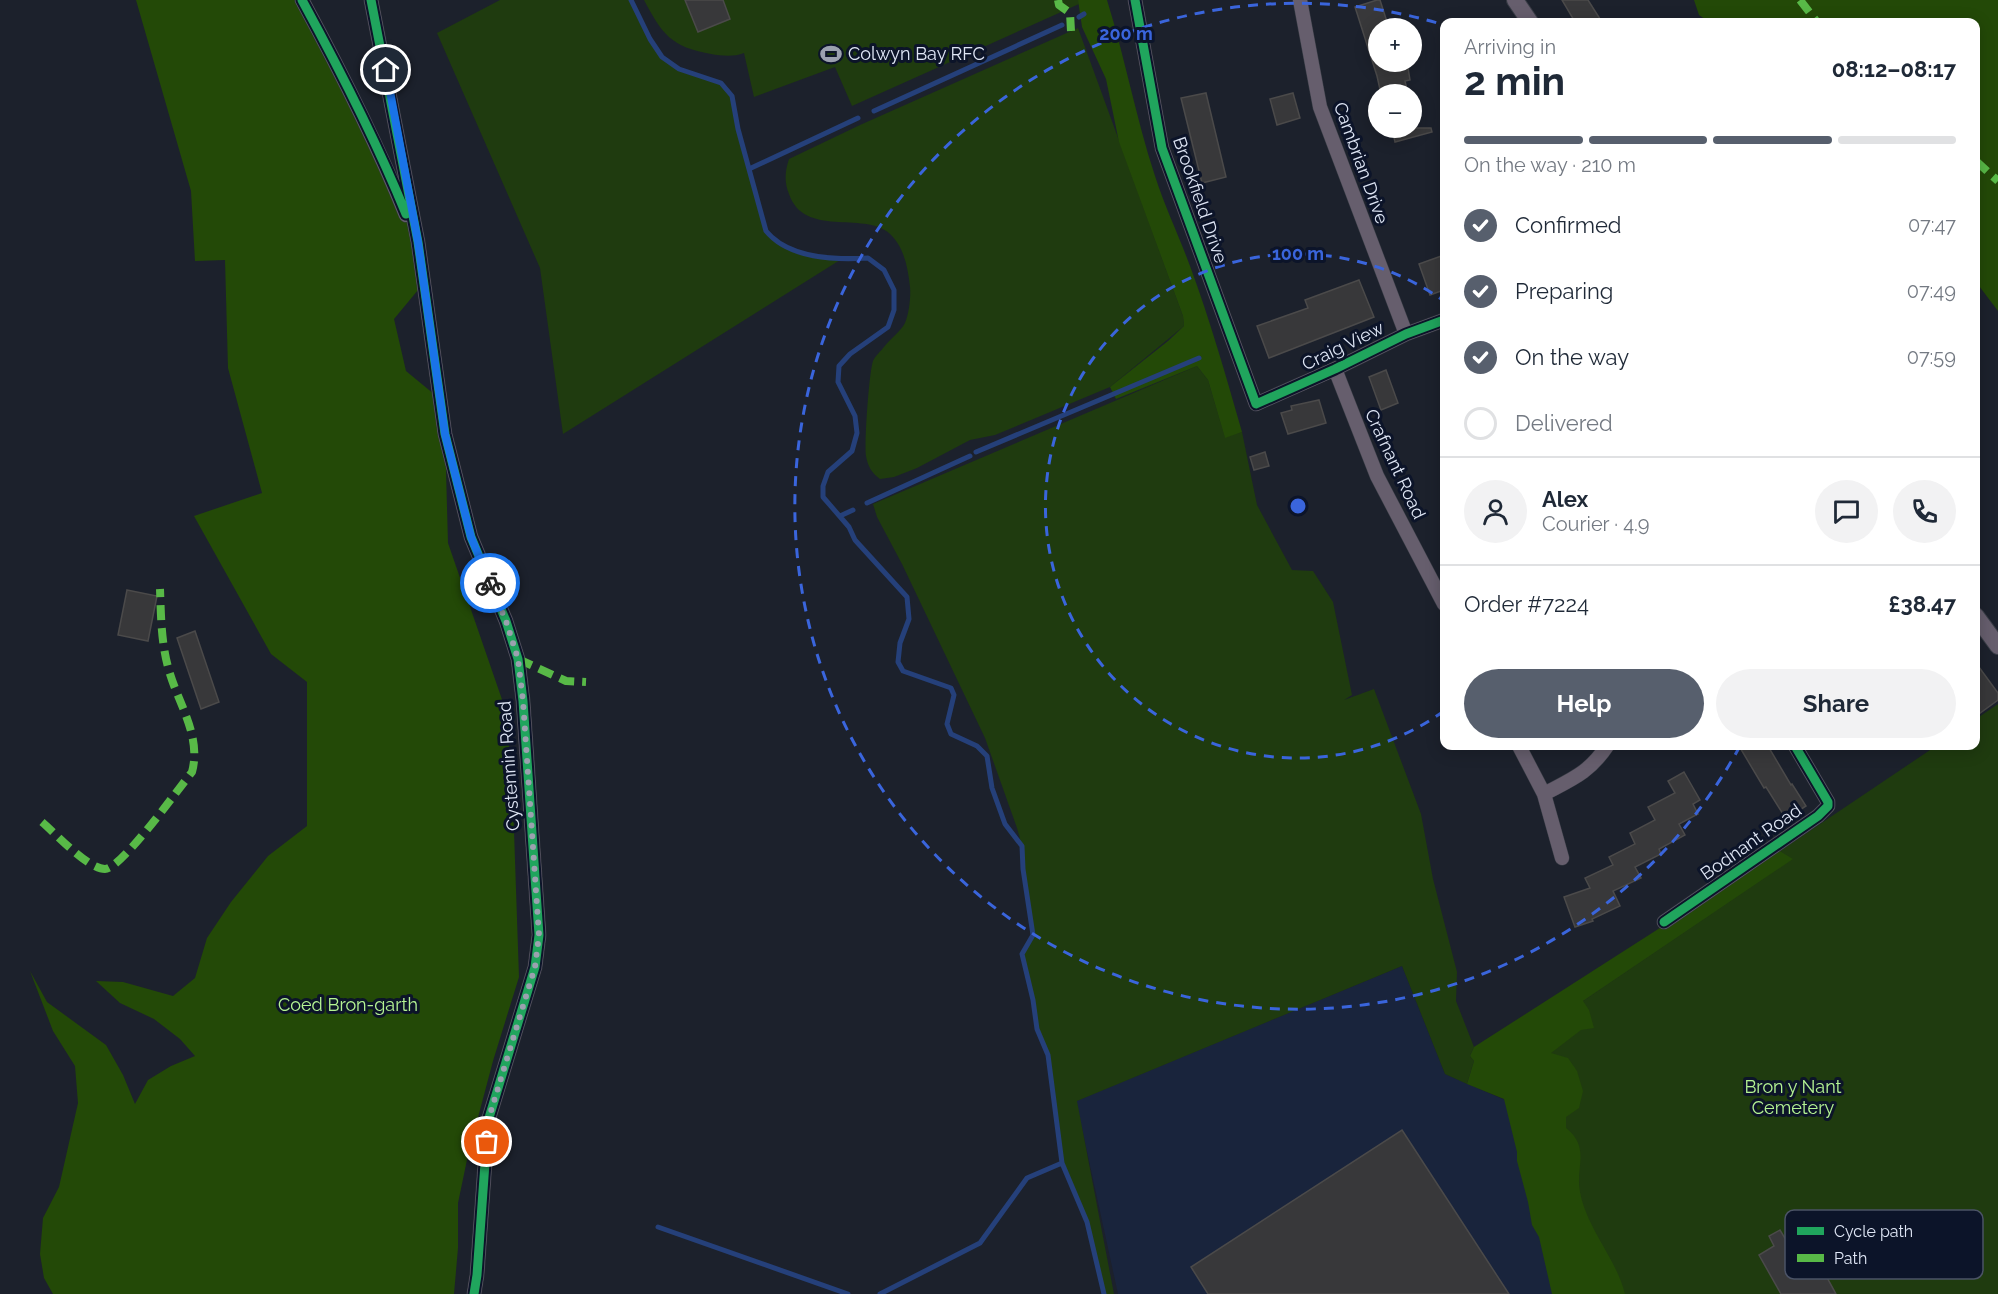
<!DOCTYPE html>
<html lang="en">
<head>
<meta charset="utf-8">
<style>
  :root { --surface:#fff; --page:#f2f2f3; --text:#1f2937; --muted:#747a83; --line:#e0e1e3; --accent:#575f6d }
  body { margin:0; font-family:Raleway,sans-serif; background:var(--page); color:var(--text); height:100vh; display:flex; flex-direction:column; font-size:22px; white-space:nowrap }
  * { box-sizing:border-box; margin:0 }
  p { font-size:20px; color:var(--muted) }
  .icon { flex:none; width:33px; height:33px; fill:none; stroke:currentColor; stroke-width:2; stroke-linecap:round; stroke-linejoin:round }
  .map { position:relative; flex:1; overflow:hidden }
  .side { position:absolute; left:1440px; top:18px; width:540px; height:732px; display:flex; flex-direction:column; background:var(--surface); border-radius:12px; box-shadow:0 3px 15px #0003 }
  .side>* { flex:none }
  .controls { position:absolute; left:1368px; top:18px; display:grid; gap:12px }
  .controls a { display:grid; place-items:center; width:54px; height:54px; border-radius:50%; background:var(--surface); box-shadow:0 3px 15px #0003; font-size:30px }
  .pin { position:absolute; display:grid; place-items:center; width:51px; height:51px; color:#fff; margin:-26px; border:3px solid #fff; border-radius:50%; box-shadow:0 2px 6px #0007 }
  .courier { position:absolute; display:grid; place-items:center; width:60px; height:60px; margin:-30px; border:4px solid #1a73e8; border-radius:50%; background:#fff; color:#222; box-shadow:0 2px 8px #0007 }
  .head em { font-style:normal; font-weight:700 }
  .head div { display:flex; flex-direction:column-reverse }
  .head { display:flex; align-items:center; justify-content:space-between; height:102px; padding:0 24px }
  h1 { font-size:39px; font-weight:700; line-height:45px }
  .bar { display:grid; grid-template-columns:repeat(4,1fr); gap:9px 6px; align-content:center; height:72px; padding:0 24px }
  .bar i { height:8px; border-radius:4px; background:var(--line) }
  .bar .selected { background:var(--accent) }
  .bar p { grid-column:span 4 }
  .line { display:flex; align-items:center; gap:15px; padding:0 24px; border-top:2px solid var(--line) }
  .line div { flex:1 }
  .round { display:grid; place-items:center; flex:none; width:63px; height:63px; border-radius:32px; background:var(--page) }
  ol { padding:0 24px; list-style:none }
  li { display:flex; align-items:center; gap:18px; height:66px }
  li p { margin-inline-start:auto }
  li .icon { padding:6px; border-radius:50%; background:var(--accent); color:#fff; stroke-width:4 }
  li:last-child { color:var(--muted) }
  li i { width:33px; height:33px; border:3px solid var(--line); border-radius:50% }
  .primary-button { display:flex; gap:12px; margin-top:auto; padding:12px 24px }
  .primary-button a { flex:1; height:69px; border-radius:36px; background:var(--accent); color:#fff; font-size:24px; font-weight:700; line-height:69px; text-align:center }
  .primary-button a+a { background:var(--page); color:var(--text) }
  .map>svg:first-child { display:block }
  .built { fill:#19243c }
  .green { fill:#1f3b0f }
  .forest { fill:#234907 }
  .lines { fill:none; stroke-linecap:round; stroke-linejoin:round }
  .stream { stroke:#25407a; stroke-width:5 }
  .building { fill:#38383a; stroke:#4b4a4a; stroke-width:1.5 }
  .minor-casing { stroke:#393d46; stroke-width:15 }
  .tertiary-casing { stroke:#393d46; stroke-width:18 }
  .minor { stroke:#665e6d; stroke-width:14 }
  .tertiary { stroke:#665e6d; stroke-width:16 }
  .quiet { stroke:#58b947; stroke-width:8; stroke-dasharray:15 8; stroke-linecap:butt }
  .cycleway-casing { stroke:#0c1429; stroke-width:13 }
  .cycleway { stroke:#20a55d; stroke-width:9 }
  .done { stroke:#9ba1af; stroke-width:6; stroke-dasharray:0 10.8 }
  .route { stroke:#1a73e8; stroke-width:8 }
  .ring { fill:none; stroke:#3a65dc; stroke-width:3; stroke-dasharray:10 8 }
  .labels { text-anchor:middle; stroke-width:6; stroke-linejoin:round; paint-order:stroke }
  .poi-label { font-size:18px; fill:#dfe6f5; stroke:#0c1429; text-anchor:start }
  .street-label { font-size:18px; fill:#dfe6f5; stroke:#0c1429 }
  .park-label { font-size:18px; fill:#b5f493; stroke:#0c1429 }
  .key { fill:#0c1429; stroke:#4b5366; stroke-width:1.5 }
  .key-label { font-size:16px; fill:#dfe6f5 }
  .centre { fill:#3a65dc; stroke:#0c1429; stroke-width:3 }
  .ring-label { font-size:18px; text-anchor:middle; font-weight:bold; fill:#3a65dc; stroke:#0c1429; stroke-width:6; stroke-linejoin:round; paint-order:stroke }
</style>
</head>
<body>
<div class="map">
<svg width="1998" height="1294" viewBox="0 0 1998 1294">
  <rect width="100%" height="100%" fill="#1c212c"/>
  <!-- built -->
  <path class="built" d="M1402 966 1445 1074 1514 1104 1574 1294H1118L1076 1101Z"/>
  <!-- green -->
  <path class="green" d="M500 0H631L650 39 662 57 679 69 721 83 732 96 738 129 766 231C783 252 814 255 840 260L563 434 540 268 437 33Z
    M644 0H1078L1079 4 852 106 835 67 754 97 744 53C734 57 722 56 711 54 671 47 662 34 644 0Z
    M1078 28 1183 316 1184 326 1110 387 995 435 970 440 917 468 894 477 880 479C872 473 868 467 866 456 864 445 869 372 873 361 875 356 881 351 884 347 890 339 901 331 905 323 909 314 911 296 910 287 908 268 904 246 889 233 863 211 804 238 789 194 784 182 785 171 789 159L860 125Z
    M1197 366 1208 380 1225 437 1242 432 1257 505 1292 570 1313 571 1333 602 1352 695 1344 700 1374 689 1421 814 1433 879 1457 972 1456 1001 1474 1047 1470 1056 1474 1061 1467 1084 1445 1074 1402 966 1077 1101 1114 1294H1104L1087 1222 1062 1163 1048 1055 1037 1029 1033 1000 1022 954 1033 935 1022 846 1017 828 985 738 902 564 877 517 873 504Z
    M1998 704V1294H1594L1524 1041 1792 859 1780 851 1936 746H1976V719Z"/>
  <!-- forest -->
  <path class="forest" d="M136 0H302L418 242 423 284 394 319 406 371 440 399 445 434 448 543 507 714 513 802 519 977 493 1061 468 1155 458 1203V1248L454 1294H53L44 1278 40 1254 43 1218 59 1187 78 1103 75 1066 53 1031 30 971 47 1002 106 1045 123 1075 135 1104 148 1080 171 1066 195 1056 180 1039 154 1019 120 1003 96 981 123 982 173 996 195 978 207 938 231 902 268 856 307 826V682L271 654 194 516 262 493 228 368 225 260 195 261 191 191Z
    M1078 0H1107C1125 58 1136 118 1155 176 1165 207 1179 236 1190 266 1210 320 1226 376 1242 432L1225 438 1208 380 1197 366 1116 399 1110 387 1168 341 1184 326 1183 316 1119 142 1106 79 1082 27Z
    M1694 0H1998V311L1976 282V22H1709L1699 15Z
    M1780 851 1793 859 1583 1001 1589 1010 1594 1028 1581 1030 1551 1053 1568 1058 1577 1071 1583 1091 1579 1108 1566 1117V1128C1591 1148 1575 1167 1580 1192 1587 1229 1616 1258 1625 1294H1552L1539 1237 1532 1225 1528 1202 1517 1161V1152L1504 1099 1467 1084 1474 1061 1470 1056 1474 1047Z"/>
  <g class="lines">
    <!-- stream -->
    <path class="stream" d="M631 0 650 39 662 57 679 69 721 83 732 96 738 129 766 231C789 259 835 260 868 258L884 270 894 290V310L888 327 850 354 839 366 838 382 855 416 857 433 852 451 828 472 823 486V497L849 527 855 540 907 597 909 619 900 643 898 662 903 671 951 688 954 695 947 724 951 734 977 746 987 756 992 788 1005 824 1022 846 1023 869 1033 935 1022 954 1033 1000 1037 1029 1048 1055 1062 1163 1087 1222 1104 1294
      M1079 17 1084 14
      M874 111 1062 25
      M749 169 858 118
      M976 452 1199 358
      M867 503 970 456
      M840 516 853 510
      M658 1227 848 1294
      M880 1294 980 1243 1027 1178 1062 1163"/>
  </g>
  <!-- building -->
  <path class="building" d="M685 0H723L730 19 698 32Z
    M1377 0H1380L1389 28H1378V62H1407L1410 80 1405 81 1408 94H1381L1377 76 1355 7Z
    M1562 0H1588L1602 22H1575Z
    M1206 93 1226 177 1202 183 1181 98Z
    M1293 93 1300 118 1277 125 1270 99Z
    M1392 128H1431L1432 132 1395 142Z
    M1444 255V290L1430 295 1419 264Z
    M1359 280 1374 317 1269 358 1257 326 1308 308 1305 300Z
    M1386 370 1398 403 1381 410 1369 377Z
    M1319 400 1326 423 1288 434 1281 413 1292 410 1291 406Z
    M1265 452 1269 466 1254 470 1250 457Z
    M127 590 157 596 148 641 118 635Z
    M195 631 219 702 201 709 177 638Z
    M1976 663 1998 693V700L1976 716Z
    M1739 746H1768L1791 785 1792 784 1806 806 1786 819 1766 787 1764 788Z
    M1684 772 1700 800 1693 804 1698 814 1679 824 1685 835 1659 849 1661 854 1635 867 1641 878 1613 891 1620 906 1592 919 1593 921 1575 927 1564 897 1590 888 1585 878 1613 865 1609 857 1635 844 1630 833 1655 820 1648 807 1675 793 1668 781Z
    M1402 1130 1509 1294H1208L1191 1267Z
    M1815 1224 1831 1253 1818 1261 1836 1294H1781L1759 1255 1774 1246 1769 1236 1780 1230 1786 1240Z"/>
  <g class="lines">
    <defs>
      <path id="minor" d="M302 0C340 70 376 141 406 215
        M371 0 418 242 445 434 471 537 506 621 518 659 523 701 539 935 535 967 488 1121 477 1275 474 1294
        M1135 0 1162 148 1256 404 1335 369 1406 334 1444 320
        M1300 0 1320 107 1406 334
        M1335 369 1377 476 1444 604
        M1519 746 1544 794 1562 858
        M1544 794C1572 779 1589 773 1607 746
        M1664 922 1818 816 1828 806V802L1795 746"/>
      <path id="tertiary" d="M1515 0 1530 22
        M1976 616 1998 646"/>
    </defs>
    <!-- minor casing -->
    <use href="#minor" class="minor-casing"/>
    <!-- tertiary casing -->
    <use href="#tertiary" class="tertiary-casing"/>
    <!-- minor -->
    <use href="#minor" class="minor"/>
    <!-- tertiary -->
    <use href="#tertiary" class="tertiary"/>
    <!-- quiet -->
    <path class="quiet" d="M1058 0 1059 5 1070 13 1071 31
      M1800 0 1817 22
      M1976 161 1998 181
      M518 659 566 681 586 682
      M42 822C56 834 88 869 105 869 121 869 179 788 192 772 202 735 177 702 168 667 161 641 161 615 160 589"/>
    <defs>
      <path id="cycleway" d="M302 0C340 70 376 140 406 214
        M371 0 418 242 445 434 471 537 506 621 518 659 523 701 539 935 535 967 488 1121 477 1275 474 1294
        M1135 0 1162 148 1256 404 1335 369 1406 334 1444 320
        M1664 922 1818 816 1828 806V802L1795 746"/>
    </defs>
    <!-- cycleway casing -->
    <use href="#cycleway" class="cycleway-casing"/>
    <!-- cycleway -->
    <use href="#cycleway" class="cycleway"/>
  </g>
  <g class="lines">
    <!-- done -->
    <path class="done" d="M487 1142 488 1121 535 967 539 935 523 701 518 659 506 621 490 583"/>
    <!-- route -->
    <path class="route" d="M386 70 418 242 445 434 471 537 490 583"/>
  </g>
  <!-- distance rings -->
  <g class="ring">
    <path d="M1444 711A252 252 0 1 1 1444 301"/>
    <path d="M1740 746A503 503 0 1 1 1441 24"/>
  </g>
  <!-- icons -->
  <defs>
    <symbol id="stadium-bare" viewBox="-9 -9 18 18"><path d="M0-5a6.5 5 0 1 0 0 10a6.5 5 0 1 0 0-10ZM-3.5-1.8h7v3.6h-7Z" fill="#9ba1af" stroke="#0c1429" stroke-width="2.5" paint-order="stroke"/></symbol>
  </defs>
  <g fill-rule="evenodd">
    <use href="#stadium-bare" x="816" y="39" width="30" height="30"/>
  </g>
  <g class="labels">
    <!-- poi labels -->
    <g class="poi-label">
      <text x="848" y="60">Colwyn Bay RFC</text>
    </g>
    <!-- street labels -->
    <g class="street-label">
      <text transform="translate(1361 163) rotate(70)" y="6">Cambrian Drive</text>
      <text transform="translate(1200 200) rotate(71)" y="6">Brookfield Drive</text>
      <text transform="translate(1343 346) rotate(-26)" y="6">Craig View</text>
      <text transform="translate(1395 464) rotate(65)" y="6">Crafnant Road</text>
      <text transform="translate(509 766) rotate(-94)" y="6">Cystennin Road</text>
      <text transform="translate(1751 842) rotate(-35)" y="6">Bodnant Road</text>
    </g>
    <!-- park labels -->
    <g class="park-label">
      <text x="348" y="1011">Coed Bron-garth</text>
      <text x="1793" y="1093">Bron y Nant<tspan x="1793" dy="21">Cemetery</tspan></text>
    </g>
  </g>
  <!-- legend -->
  <rect x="1785" y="1210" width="198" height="69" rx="9" class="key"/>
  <rect x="1797" y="1227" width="27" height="8" fill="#20a55d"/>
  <rect x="1797" y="1254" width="27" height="8" fill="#58b947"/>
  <g class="key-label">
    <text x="1834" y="1237">Cycle path</text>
    <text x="1834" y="1264">Path</text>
  </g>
  <circle cx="1298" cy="506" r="9" class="centre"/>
  <g class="ring-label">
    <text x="1126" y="40">200 m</text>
    <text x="1298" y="260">100 m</text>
  </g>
</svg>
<div class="controls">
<a>+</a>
<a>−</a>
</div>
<div class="pin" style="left:487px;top:1142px;background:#ea580c"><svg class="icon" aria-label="bag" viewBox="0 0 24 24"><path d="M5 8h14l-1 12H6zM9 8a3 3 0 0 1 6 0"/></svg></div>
<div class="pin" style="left:386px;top:70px;background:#1f2937"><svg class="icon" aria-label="home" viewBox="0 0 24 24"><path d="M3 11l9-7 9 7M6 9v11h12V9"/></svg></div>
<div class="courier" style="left:490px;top:583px"><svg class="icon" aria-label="bike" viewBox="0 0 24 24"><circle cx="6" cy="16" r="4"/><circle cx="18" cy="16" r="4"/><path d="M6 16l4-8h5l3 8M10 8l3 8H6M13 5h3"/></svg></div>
<section class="side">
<div class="head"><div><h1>2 min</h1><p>Arriving in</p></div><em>08:12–08:17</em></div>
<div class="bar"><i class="selected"></i><i class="selected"></i><i class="selected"></i><i></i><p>On the way · 210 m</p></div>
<ol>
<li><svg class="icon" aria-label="check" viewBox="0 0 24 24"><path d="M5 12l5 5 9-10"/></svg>Confirmed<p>07:47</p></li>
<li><svg class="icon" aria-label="check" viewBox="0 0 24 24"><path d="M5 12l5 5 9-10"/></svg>Preparing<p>07:49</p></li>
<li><svg class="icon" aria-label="check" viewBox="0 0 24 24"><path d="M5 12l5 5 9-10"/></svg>On the way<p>07:59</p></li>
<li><i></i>Delivered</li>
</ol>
<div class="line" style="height:108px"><a class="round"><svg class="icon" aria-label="person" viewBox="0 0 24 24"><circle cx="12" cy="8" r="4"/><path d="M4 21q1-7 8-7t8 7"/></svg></a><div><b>Alex</b><p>Courier · 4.9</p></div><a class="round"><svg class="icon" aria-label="chat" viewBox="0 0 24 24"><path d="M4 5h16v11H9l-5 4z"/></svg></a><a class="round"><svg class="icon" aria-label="phone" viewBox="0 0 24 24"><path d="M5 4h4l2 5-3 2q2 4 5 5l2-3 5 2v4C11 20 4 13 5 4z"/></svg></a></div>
<div class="line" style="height:78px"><div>Order #7224</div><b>£38.47</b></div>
<div class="primary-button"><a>Help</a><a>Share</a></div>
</section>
</div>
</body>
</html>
